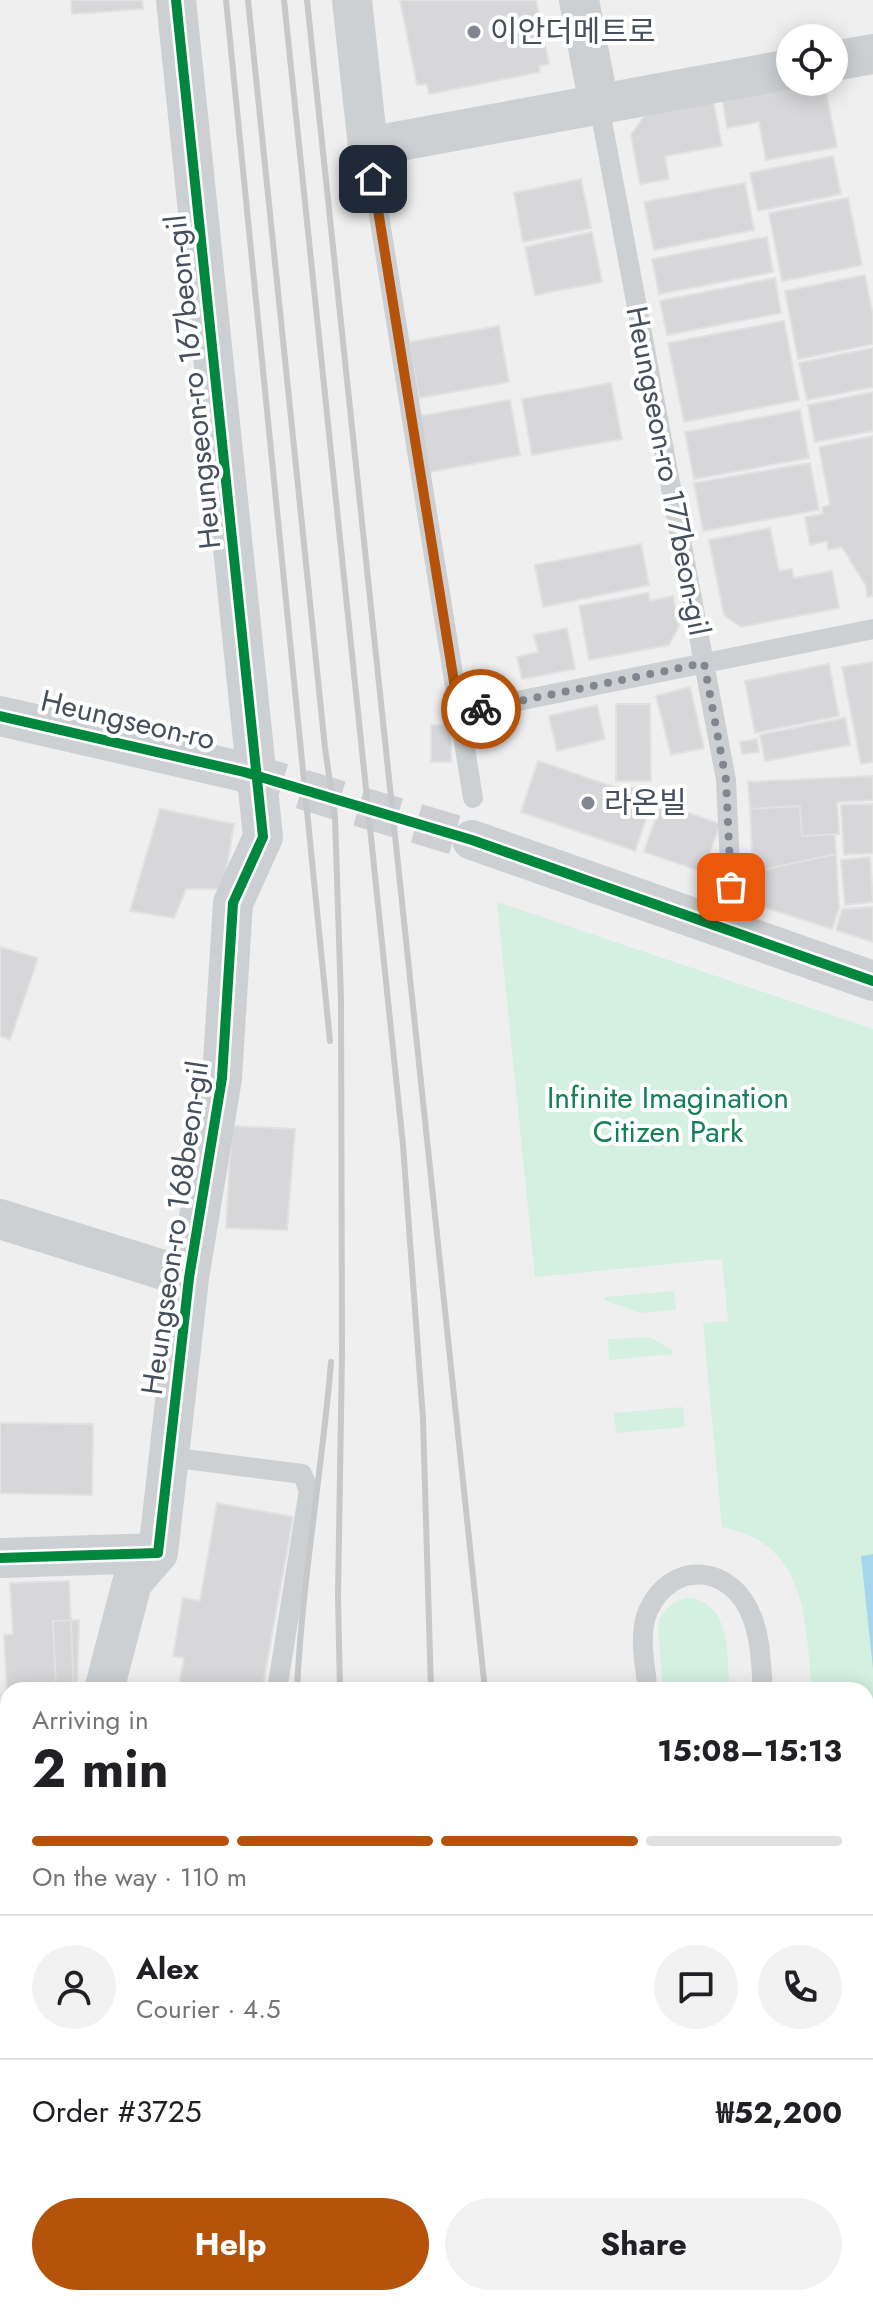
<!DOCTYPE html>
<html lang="en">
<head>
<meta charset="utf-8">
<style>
  :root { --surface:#fff; --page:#f2f2f2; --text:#202124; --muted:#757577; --line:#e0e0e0; --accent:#b45309 }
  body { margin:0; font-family:Jost,"Noto Sans KR",sans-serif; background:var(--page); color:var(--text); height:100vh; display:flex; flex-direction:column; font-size:30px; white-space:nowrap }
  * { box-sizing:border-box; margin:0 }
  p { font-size:26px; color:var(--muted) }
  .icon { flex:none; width:44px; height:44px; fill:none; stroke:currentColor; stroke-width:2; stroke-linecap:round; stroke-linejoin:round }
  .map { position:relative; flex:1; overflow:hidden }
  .sheet { position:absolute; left:0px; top:1682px; width:874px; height:624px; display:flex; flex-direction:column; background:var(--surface); border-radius:24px 24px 0 0; box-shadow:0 4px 20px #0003 }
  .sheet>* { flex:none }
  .tools { position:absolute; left:776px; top:24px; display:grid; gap:16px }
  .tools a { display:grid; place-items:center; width:72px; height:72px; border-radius:50%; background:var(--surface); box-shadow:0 4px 20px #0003; font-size:40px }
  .pin { position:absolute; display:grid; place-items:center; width:68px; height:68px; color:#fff; margin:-34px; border-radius:16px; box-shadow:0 4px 12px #0006 }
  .courier { position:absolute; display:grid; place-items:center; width:80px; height:80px; margin:-40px; border:6px solid #b45309; border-radius:50%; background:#fff; color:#222; box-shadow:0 2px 10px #0007 }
  .head em { font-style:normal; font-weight:700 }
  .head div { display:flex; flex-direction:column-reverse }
  .head { display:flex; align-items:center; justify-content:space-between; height:136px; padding:0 32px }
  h1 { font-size:52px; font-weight:700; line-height:60px }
  .bar { display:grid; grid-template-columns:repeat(4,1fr); gap:12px 8px; align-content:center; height:96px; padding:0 32px }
  .bar i { height:10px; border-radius:6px; background:var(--line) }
  .bar .selected { background:var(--accent) }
  .bar p { grid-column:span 4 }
  .line { display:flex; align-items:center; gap:20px; padding:0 32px; border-top:2px solid var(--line) }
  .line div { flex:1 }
  .round { display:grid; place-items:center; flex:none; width:84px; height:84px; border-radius:42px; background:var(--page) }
  .button { display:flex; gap:16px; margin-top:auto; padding:16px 32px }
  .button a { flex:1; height:92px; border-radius:48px; background:var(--accent); color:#fff; font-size:32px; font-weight:700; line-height:92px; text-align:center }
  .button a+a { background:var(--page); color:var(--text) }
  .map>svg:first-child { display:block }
  .green { fill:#d3f0e1 }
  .water { fill:#a6d6ee }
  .building { fill:#d7d7d9; stroke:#e1e1e2; stroke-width:2 }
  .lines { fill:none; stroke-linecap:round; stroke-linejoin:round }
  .street-tunnel { stroke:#cecfd2; stroke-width:40; stroke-dasharray:40 20; stroke-linecap:butt }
  .lane { stroke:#cdd0d3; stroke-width:20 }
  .street { stroke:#cdd0d3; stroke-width:40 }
  .secondary { stroke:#ced0d4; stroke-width:44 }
  .rail { stroke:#c6c8ca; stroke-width:6 }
  .cycleway-casing { stroke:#fff; stroke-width:15 }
  .cycleway { stroke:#00873e; stroke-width:10 }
  .done { stroke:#82878f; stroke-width:8; stroke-dasharray:0 14.4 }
  .route { stroke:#b45309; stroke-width:10 }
  .poi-dot { fill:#82878f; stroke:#fff; stroke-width:3 }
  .labels { text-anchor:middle; stroke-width:8; stroke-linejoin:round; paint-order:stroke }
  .poi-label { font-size:30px; fill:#464f5c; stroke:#fff; text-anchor:start }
  .street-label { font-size:30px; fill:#464f5c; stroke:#fff }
  .park-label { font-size:30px; fill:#148058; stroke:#fff }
</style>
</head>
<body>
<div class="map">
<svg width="873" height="2306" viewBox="0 0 873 2306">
  <rect width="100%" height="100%" fill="#f0efef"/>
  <!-- green -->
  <path class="green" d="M497 902 873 1029V1767L866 1768V1690H812C805 1620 808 1544 722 1527L703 1323 728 1321 722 1259 535 1277Z
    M674 1291 676 1310 640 1313 605 1300V1297Z
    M650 1337 673 1351V1354L609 1360 608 1339Z
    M683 1407 685 1427 616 1433 614 1413Z
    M690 1598C733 1605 726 1656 730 1690H663L658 1624C663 1609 674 1599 690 1598Z"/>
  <!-- water -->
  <path class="water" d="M873 1554V1669L861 1556Z"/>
  <!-- building -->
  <path class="building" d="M71 0H142L143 9 72 14Z
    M400 0H536L549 64 539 66 540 72 429 94 427 84 417 85Z
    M801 82H824L837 147 766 160 759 122 727 128 722 97Z
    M713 100 722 146 665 156 669 179 640 184 631 135 646 113Z
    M833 156 841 194 758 211 750 173Z
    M581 179 591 228 523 242 514 193Z
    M745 183 754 230 654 250 644 202Z
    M848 198 862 265 782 281 769 213Z
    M592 232 602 282 535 295 525 247Z
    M767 237 773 272 659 294 652 259Z
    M865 275 873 316V344L798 359 785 291Z
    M775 278 781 313 667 335 660 301Z
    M784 321 799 400 684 422 668 343Z
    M499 326 509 382 419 398 409 342Z
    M873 348V387L807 400 799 363Z
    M611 383 622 439 532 455 522 399Z
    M873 392V431L815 442 808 405Z
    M510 400 520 455 430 472 420 416Z
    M800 410 809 458 694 479 685 432Z
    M873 436V596L867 597 866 586 842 547 828 550 827 541 810 545 805 517 823 514 822 507 830 505 819 447Z
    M810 463 819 510 703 531 694 483Z
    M770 528 779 571 792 569 794 578 832 571 839 608 741 627 724 615 709 540Z
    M641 544 649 585 543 607 535 565Z
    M648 593 650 601 673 596 679 626 669 645 589 660 579 606Z
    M567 628 575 669 522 679 517 657 538 652 534 635Z
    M873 662V762L861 764 842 667Z
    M829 664 839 716 755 733 745 681Z
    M690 687 704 748 671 755 656 696Z
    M616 704H650L651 781H616Z
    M597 705 605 739 557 751 549 716Z
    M845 718 850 745 765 761 760 735Z
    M431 725H451V762H431Z
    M757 739 759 752 742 754 740 742Z
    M538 761 626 791 627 787 655 793 635 851 521 812Z
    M873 776V800L837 802 839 834 802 836 800 806 750 809 748 782Z
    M661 803 720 824 703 872 644 852Z
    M873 804V853L844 855 841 805Z
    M800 806 802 836 835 834 836 854 753 872 750 809Z
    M160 809 234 824 223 889H186L174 918 130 911Z
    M836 854 839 908 832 929 766 908 753 891V872Z
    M870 857 873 902 845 905 841 860Z
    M873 907V942L836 930 842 909Z
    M0 947 38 958 10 1040 0 1036Z
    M232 1126 295 1129 287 1230 226 1228Z
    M0 1423 93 1424 92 1495 0 1493Z
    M217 1503 293 1517 262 1690H178L184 1658 173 1656 183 1598 200 1601Z
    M69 1581 74 1690H8V1707L4 1635 13 1634 10 1583Z
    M79 1620 77 1690H56L53 1621Z
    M866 1988H873V2054H866Z
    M873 2064V2088L866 2089V2065Z
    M50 2298H240V2301L196 2306H31Z
    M200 2298H799L800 2306H201Z"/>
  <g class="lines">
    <!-- street-tunnel -->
    <path class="street-tunnel" d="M244 772 472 840"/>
    <!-- lane -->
    <path class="lane" d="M599 105 726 780 731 887
      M368 147 473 798
      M459 713 873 629
      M169 1457 302 1474 309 1490 277 1690
      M648 1690C645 1666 638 1634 648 1611 672 1558 733 1565 752 1617 761 1640 761 1666 763 1690
      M866 1951 873 1950
      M866 2233 873 2232
      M847 2298 848 2306"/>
    <!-- street -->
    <path class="street" d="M352 0 368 147 790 69
      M579 0 599 105
      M834 61 873 54
      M0 716 244 772
      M472 840 873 981
      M0 1219 189 1278
      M0 1558 158 1553 189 1278 222 1078 233 903 263 837 176 0
      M104 1690 132 1583 158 1553
      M0 1797 8 1796
      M0 2209 4 2231 0 2256"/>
    <!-- secondary -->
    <path class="secondary" d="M866 2138H873
      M866 2184 873 2183"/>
    <!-- rail -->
    <path class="rail" d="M226 0 330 1041
      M248 0 325 748 335 817 341 1000 342 1353 338 1596 340 1690
      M284 0 403 1145 423 1419 431 1690
      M307 0 485 1690
      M297 1690C302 1580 322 1472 331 1362"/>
    <defs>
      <path id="cycleway" d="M0 716 244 772 472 840 873 981
        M0 1558 158 1553 189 1278 222 1078 233 903 263 837 176 0"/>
    </defs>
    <!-- cycleway casing -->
    <use href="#cycleway" class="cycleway-casing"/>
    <!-- cycleway -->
    <use href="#cycleway" class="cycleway"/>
  </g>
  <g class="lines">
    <!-- done -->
    <path class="done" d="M481 709 704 663 726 780 731 887"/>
    <!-- route -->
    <path class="route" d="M373 179 459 713 481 709"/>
  </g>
  <!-- markers -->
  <g class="poi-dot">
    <circle cx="474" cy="32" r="8"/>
    <circle cx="588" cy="803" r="8"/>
  </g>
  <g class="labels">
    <!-- poi labels -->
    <g class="poi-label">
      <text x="490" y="42">이안더메트로</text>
      <text x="604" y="813">라온빌</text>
    </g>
    <!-- street labels -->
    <g class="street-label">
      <text transform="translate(193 382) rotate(-96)" y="10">Heungseon-ro 167beon-gil</text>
      <text transform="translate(668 471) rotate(79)" y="10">Heungseon-ro 177beon-gil</text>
      <text transform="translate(128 720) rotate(13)" y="10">Heungseon-ro</text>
      <text transform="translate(175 1228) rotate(-82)" y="10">Heungseon-ro 168beon-gil</text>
    </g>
    <!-- park labels -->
    <g class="park-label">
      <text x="668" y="1108">Infinite Imagination<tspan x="668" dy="34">Citizen Park</tspan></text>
    </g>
  </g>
</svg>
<div class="tools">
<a><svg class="icon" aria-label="locate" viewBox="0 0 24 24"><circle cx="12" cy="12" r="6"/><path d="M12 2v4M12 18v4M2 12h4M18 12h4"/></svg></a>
</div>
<div class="pin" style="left:731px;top:887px;background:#ea580c"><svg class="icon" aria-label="bag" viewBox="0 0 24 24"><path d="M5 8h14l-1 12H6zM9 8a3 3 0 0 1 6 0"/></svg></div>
<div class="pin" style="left:373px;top:179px;background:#1f2937"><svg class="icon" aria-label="home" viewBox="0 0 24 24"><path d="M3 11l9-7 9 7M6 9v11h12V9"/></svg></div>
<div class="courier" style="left:481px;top:709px"><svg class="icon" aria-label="bike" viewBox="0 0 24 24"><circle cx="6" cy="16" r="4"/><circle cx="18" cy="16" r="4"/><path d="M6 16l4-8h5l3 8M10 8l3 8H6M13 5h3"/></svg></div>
<section class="sheet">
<div class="head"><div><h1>2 min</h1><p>Arriving in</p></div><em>15:08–15:13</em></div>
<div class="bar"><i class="selected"></i><i class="selected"></i><i class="selected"></i><i></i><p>On the way · 110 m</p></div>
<div class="line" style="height:144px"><a class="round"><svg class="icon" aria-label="person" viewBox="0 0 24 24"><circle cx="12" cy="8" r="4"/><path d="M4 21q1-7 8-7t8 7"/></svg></a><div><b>Alex</b><p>Courier · 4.5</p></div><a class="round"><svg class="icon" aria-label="chat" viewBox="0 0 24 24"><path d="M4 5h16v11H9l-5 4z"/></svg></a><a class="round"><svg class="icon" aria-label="phone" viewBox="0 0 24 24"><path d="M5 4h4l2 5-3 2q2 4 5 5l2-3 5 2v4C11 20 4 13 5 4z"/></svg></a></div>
<div class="line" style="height:104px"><div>Order #3725</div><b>₩52,200</b></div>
<div class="button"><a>Help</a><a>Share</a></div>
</section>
</div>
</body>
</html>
